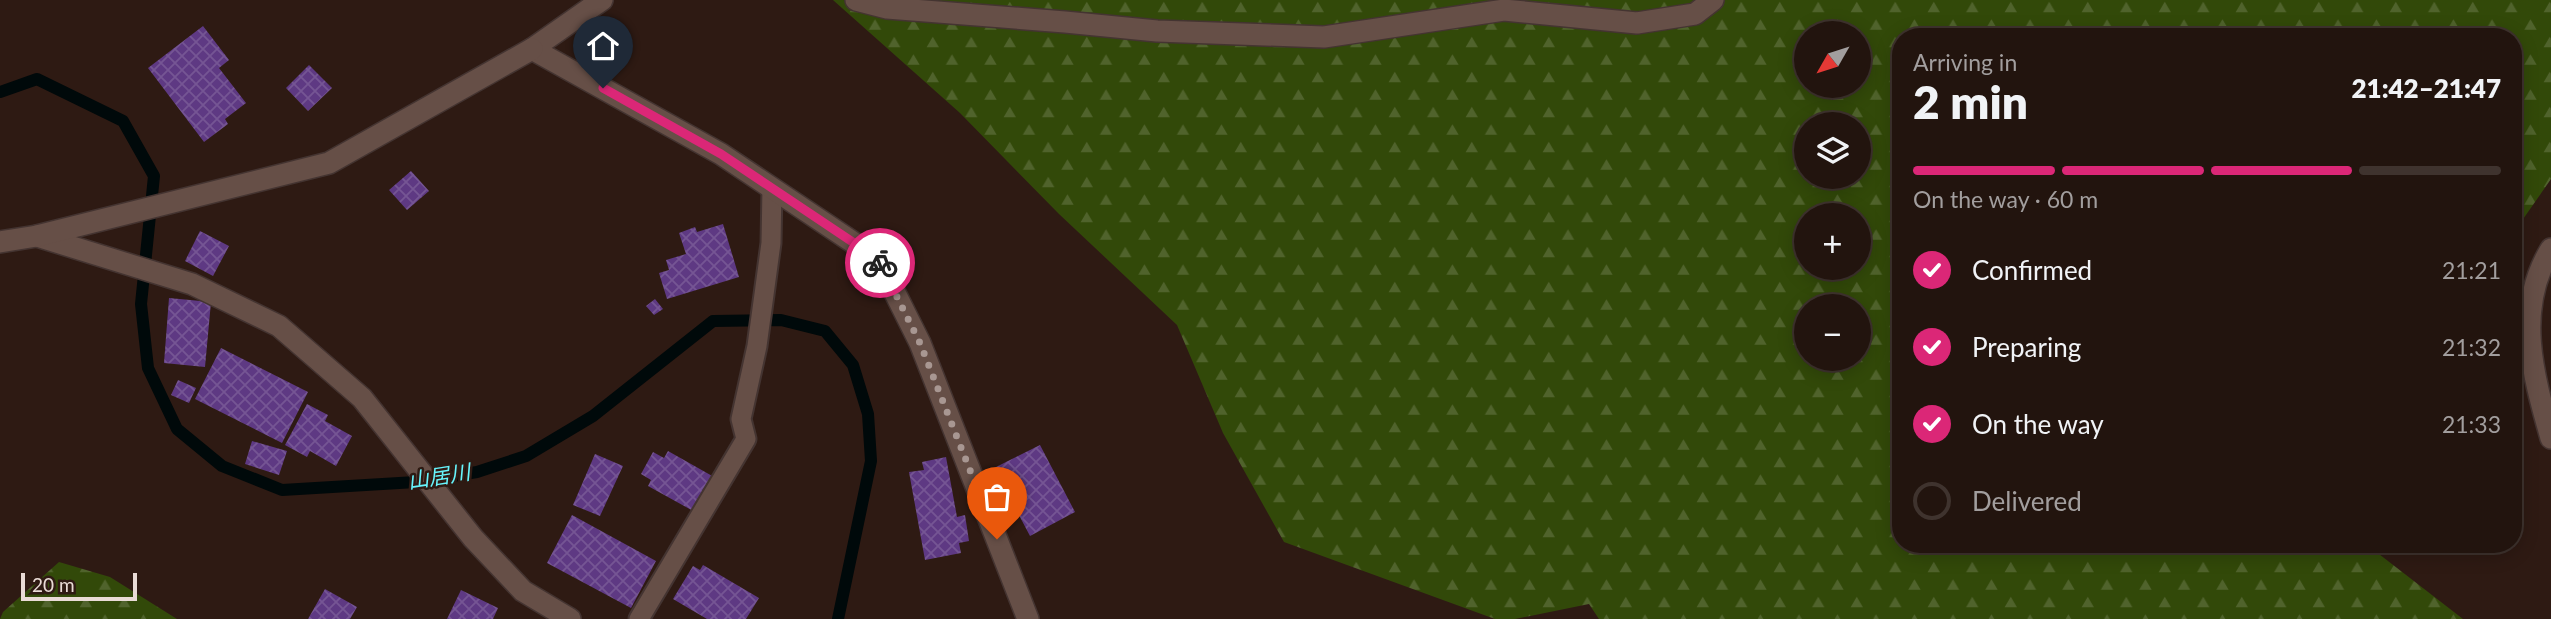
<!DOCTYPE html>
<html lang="en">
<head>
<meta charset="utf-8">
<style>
  :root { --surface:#22140e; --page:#2a1d17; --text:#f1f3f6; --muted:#a29e9e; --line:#3f332e; --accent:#db2777 }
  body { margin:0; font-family:Lato,"Noto Sans JP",sans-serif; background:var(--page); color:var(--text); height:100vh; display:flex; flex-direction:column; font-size:26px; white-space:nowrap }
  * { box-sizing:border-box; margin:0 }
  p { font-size:23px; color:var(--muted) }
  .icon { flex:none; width:38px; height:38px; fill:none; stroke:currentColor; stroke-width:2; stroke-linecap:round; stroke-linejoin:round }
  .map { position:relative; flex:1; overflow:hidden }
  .side { position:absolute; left:1892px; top:28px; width:630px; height:525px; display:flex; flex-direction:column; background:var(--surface); border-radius:28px; box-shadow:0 4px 18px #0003,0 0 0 2px var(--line) }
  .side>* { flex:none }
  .needle { width:46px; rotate:231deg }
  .controls { position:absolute; left:1794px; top:21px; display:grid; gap:14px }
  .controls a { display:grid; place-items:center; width:77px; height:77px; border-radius:50%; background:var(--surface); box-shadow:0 4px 18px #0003,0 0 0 2px var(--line); font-size:35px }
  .scale { position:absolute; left:21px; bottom:18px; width:116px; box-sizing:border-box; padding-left:7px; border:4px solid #e9dbd6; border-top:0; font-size:19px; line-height:24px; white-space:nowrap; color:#e9dbd6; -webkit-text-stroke:5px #2e1a13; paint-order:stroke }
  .pin { position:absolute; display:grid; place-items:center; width:60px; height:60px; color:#fff; margin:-72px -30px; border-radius:50% 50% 50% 0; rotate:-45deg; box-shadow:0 0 7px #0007 }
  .pin .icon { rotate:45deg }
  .courier { position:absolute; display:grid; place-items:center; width:70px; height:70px; margin:-35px; border:5px solid #db2777; border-radius:50%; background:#fff; color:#222; box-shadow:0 2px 9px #0007 }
  .overview em { font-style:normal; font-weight:800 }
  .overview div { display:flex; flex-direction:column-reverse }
  .overview { display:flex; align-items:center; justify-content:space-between; height:119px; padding:0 21px }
  h1 { font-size:46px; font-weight:800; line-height:52px }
  .bar { display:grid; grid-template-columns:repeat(4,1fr); gap:10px 7px; align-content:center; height:84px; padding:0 21px }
  .bar i { height:9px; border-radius:5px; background:var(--line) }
  .bar .current { background:var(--accent) }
  .bar p { grid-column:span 4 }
  ol { padding:0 21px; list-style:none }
  li { display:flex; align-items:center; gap:21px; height:77px }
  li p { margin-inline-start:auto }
  li .icon { padding:7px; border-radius:50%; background:var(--accent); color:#fff; stroke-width:4 }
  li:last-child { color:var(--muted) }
  li i { width:38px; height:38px; border:4px solid var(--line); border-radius:50% }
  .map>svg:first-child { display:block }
  .forest { fill:url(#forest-firs); fill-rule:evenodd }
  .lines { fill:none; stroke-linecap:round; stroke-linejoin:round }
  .stream { stroke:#00090a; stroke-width:12 }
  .building { fill:url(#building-cross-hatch) }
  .lane-casing { stroke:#443431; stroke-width:23 }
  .street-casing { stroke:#443431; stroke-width:24 }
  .secondary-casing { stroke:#443431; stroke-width:24 }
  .lane { stroke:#664f47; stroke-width:19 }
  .street { stroke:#664f47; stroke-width:21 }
  .secondary { stroke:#664f47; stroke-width:21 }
  .done { stroke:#a89792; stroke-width:7; stroke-dasharray:0 12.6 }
  .route { stroke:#db2777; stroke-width:9 }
  .labels { text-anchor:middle; stroke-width:5; stroke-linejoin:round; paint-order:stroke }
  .water-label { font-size:21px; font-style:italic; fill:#67f5fd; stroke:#2e1a13 }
</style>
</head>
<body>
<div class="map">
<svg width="2551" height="619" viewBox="0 0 2551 619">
  <defs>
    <pattern id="forest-firs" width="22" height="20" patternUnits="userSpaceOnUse" patternTransform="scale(1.75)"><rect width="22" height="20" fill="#324909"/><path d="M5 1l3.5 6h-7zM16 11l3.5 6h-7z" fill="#50632c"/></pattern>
    <pattern id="building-cross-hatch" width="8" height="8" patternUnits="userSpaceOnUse" patternTransform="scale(1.75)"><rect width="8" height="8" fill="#5e3983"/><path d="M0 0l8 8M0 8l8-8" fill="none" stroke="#755594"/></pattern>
  </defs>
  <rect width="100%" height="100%" fill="#2e1a13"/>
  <!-- forest -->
  <path class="forest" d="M833 0H2551V179L2521 222 2513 224V37H1900V544H2366L2463 619H1599L1589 604 1515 619H1495L1284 542 1223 433 1177 325 1059 214 960 113ZM1806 33H1858V86H1806ZM1806 124H1858V177H1806ZM1806 215H1858V268H1806ZM1806 306H1858V359H1806Z
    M59 562 110 577 177 619H0L3 612Z"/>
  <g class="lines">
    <!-- stream -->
    <path class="stream" d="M0 92 37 79 123 121 154 176 141 304 148 368 177 429 222 466 282 490 416 482 477 472 526 456 593 416 713 321 781 320 825 331 853 365 868 414 871 461 838 619"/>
  </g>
  <!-- building -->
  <path class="building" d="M203 26 229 60 219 68 246 103 225 119 228 124 204 142 148 68Z
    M309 65 332 88 308 111 286 88Z
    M411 171 429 191 407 210 389 190Z
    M723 224 739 277 667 299 659 273 669 270 666 260 686 254 679 233 695 227 697 232Z
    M200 231 229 246 213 276 185 261Z
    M169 298 211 302 205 367 164 363Z
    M655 299 663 309 654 315 646 306Z
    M221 348 308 392 282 443 195 399Z
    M178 380 196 388 189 403 171 395Z
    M307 404 328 415 325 421 352 436 336 466 310 451 307 457 285 445Z
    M252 441 287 451 279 475 245 464Z
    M1040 445 1075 512 1030 536 994 468Z
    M668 451 714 477 695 512 648 486 651 480 641 474 653 452 664 458Z
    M595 454 623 466 600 516 573 505Z
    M946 457 957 517 965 515 969 541 959 543 961 553 925 560 909 472 924 470 922 462Z
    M572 515 656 561 631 608 547 563Z
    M703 565 759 598 746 619H707L673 599 693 566 700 570Z
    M325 589 357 607 350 619H308Z
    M461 590 498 608 493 619H447Z"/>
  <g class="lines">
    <defs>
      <path id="lane" d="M639 619 746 439 741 419 757 346 771 243 772 188"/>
      <path id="street" d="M602 0 532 49 721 154 878 259 920 343 1028 619
        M856 0 887 8 1065 22 1157 31 1324 37 1504 10 1637 23 1695 14 1713 0
        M37 236 192 284 279 326 362 398 473 538 523 591 570 619
        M2551 249C2514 309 2533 375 2551 438"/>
      <path id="secondary" d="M0 242 37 236 329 163 532 49"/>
    </defs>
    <!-- lane casing -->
    <use href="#lane" class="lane-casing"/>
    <!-- street casing -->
    <use href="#street" class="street-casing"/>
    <!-- secondary casing -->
    <use href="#secondary" class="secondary-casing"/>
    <!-- lane -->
    <use href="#lane" class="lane"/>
    <!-- street -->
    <use href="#street" class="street"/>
    <!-- secondary -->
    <use href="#secondary" class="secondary"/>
  </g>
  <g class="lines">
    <!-- done -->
    <path class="done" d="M880 263 920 343 997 539"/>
    <!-- route -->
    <path class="route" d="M603 88 721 154 878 259 880 263"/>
  </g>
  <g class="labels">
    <!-- water labels -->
    <g class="water-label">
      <text transform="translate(439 477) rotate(-9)" y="7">山居川</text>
    </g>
  </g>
</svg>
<div class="controls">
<a><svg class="needle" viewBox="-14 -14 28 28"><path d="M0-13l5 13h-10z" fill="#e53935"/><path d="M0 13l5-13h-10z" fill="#a29e9e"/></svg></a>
<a><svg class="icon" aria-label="layers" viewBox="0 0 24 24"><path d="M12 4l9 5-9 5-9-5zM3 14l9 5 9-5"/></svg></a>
<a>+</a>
<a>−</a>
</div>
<div class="scale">20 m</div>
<div class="pin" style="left:997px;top:539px;background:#ea580c"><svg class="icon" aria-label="bag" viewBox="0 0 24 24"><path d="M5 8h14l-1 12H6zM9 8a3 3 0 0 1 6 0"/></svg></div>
<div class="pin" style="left:603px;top:88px;background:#1f2937"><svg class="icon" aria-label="home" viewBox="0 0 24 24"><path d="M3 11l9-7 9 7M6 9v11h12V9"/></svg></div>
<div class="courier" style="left:880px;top:263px"><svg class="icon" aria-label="bike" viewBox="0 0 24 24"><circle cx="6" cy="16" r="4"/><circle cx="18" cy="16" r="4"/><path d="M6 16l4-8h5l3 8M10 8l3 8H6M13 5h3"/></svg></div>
<section class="side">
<div class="overview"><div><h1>2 min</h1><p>Arriving in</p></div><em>21:42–21:47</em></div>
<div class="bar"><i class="current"></i><i class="current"></i><i class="current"></i><i></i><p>On the way · 60 m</p></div>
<ol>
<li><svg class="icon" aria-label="check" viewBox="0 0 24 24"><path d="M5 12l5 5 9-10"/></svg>Confirmed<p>21:21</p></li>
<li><svg class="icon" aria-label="check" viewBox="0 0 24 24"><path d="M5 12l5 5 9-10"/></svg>Preparing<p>21:32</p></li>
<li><svg class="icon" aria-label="check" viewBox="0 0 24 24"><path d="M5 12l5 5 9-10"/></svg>On the way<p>21:33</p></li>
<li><i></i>Delivered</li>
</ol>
</section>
</div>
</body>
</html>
